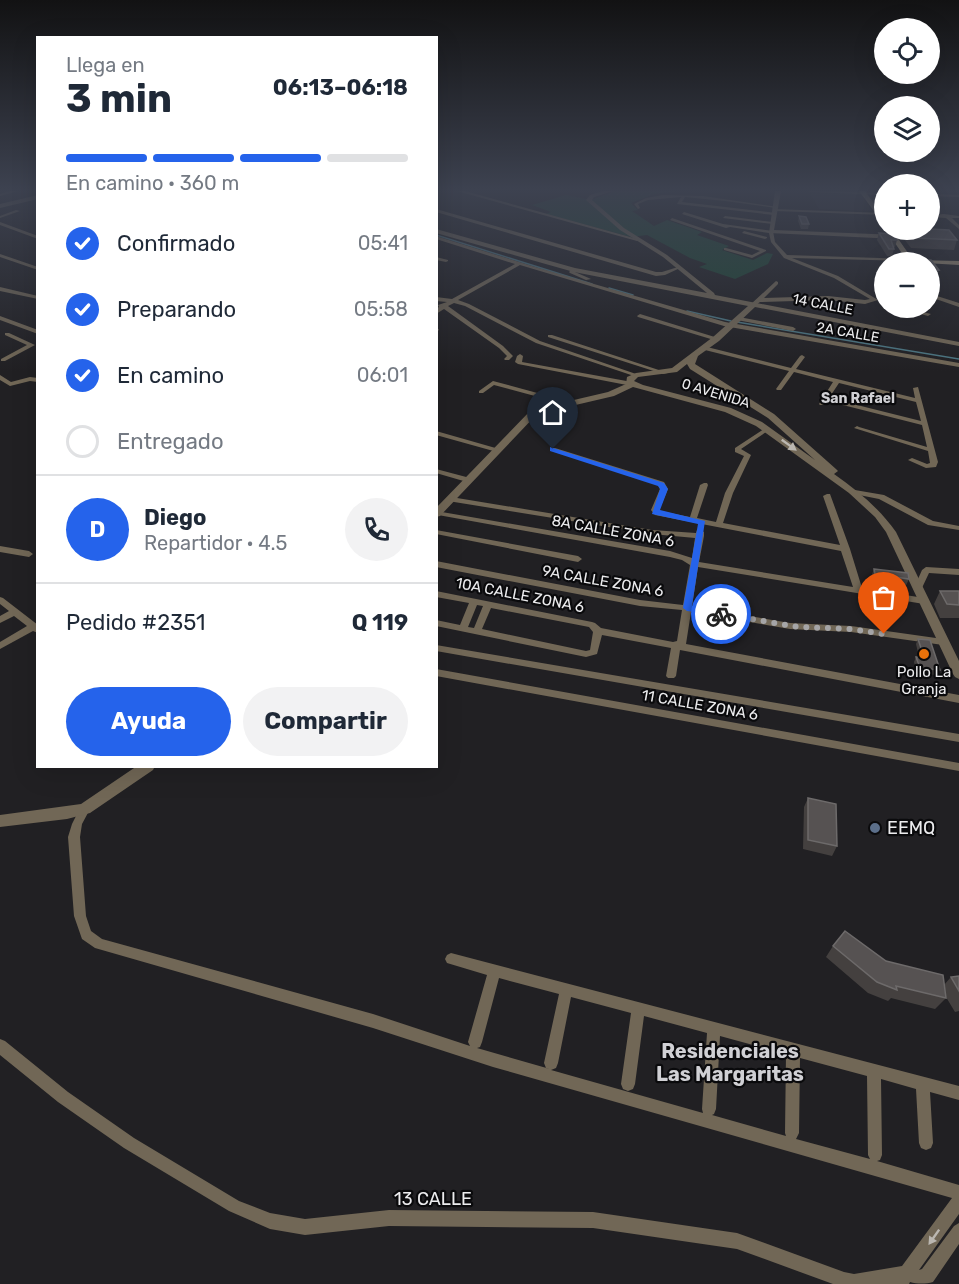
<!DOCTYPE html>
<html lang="es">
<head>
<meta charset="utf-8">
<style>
  :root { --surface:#fff; --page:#f2f2f3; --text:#1f2937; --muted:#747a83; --line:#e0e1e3; --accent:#2563eb }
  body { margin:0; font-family:Rubik,sans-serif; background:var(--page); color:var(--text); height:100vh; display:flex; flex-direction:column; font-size:22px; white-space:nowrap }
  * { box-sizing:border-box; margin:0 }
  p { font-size:20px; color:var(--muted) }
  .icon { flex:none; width:33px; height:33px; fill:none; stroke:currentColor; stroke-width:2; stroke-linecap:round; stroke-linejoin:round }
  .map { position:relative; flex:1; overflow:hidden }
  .panel { position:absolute; left:36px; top:36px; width:402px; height:732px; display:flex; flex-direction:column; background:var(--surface); border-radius:0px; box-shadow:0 6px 24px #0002 }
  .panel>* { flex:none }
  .buttons { position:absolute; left:874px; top:18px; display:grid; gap:12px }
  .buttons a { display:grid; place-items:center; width:66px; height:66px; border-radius:50%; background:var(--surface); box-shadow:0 6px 24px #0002; font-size:30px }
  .pin { position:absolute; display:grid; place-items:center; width:51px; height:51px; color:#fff; margin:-62px -26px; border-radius:50% 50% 50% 0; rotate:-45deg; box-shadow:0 0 6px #0007 }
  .pin .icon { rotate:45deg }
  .courier { position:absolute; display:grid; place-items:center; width:60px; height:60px; margin:-30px; border:4px solid #2563eb; border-radius:50%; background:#fff; color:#222; box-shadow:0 2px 8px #0007 }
  .summary em { font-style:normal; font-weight:700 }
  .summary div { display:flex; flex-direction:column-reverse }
  .summary { display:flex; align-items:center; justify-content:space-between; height:102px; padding:0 30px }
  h1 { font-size:39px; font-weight:700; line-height:45px }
  .bar { display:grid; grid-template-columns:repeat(4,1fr); gap:9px 6px; align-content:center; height:72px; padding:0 30px }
  .bar i { height:8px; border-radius:4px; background:var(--line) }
  .bar .selected { background:var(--accent) }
  .bar p { grid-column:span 4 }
  .line { display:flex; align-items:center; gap:15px; padding:0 30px; border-top:2px solid var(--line) }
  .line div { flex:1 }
  .round { display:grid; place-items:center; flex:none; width:63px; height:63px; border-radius:32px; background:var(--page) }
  ol { padding:0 30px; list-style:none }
  li { display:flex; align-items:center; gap:18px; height:66px }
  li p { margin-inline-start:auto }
  li .icon { padding:6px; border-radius:50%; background:var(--accent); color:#fff; stroke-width:4 }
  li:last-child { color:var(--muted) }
  li i { width:33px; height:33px; border:3px solid var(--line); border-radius:50% }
  .action { display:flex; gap:12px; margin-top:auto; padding:12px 30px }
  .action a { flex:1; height:69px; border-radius:36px; background:var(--accent); color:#fff; font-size:24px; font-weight:700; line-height:69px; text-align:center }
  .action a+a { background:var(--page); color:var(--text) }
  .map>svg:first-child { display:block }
  .built { fill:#2a2931 }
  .green { fill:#1e4634 }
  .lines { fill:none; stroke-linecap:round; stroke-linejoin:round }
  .stream { stroke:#4c7682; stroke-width:1.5 }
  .minor { fill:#716756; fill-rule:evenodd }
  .tertiary { fill:#716756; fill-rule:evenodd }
  .secondary { fill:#9e8f74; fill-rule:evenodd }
  .wall { fill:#44403f }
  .building { fill:#565252; stroke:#6d6a6a; stroke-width:1.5 }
  .oneway { fill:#bbb7b1 }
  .route { fill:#2563eb }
  .done { stroke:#a5a5a7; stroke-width:6; stroke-dasharray:0 10.8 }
  .food-dot { fill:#e8710a; stroke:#0a0a0c; stroke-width:2 }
  .service-dot { fill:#5c6f8a; stroke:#0a0a0c; stroke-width:2 }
  .labels { text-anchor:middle; stroke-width:4.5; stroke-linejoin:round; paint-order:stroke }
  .far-street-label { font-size:14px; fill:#ececee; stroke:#0a0a0c }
  .far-neighbourhood-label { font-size:14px; font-weight:bold; fill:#d0d0d4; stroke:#0a0a0c }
  .street-label { font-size:15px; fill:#ececee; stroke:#0a0a0c }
  .poi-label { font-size:15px; fill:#ececee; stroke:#0a0a0c }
  .near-poi-label { font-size:18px; fill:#ececee; stroke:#0a0a0c; text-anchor:start }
  .near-street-label { font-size:18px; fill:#ececee; stroke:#0a0a0c }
  .near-neighbourhood-label { font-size:20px; font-weight:bold; fill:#d0d0d4; stroke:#0a0a0c }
</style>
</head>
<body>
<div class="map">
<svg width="959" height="1284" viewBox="0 0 959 1284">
  <rect width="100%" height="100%" fill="#212023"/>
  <!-- built -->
  <path class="built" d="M810 193 861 194 872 211 819 209Z"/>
  <!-- green -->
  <path class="green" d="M615 191H675L654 194 631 203 638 210 632 211 654 226 667 220 702 232 697 235 729 246 722 250 753 260 767 253 773 254 768 264 735 279 699 267 707 264 690 258 647 235 631 237 546 214 551 212 532 205 566 195 591 200Z"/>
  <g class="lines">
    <!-- stream -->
    <path class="stream" d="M436 235 592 284
      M609 288 633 295
      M687 311 731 321
      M737 322 959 359"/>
    <!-- minor -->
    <path class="minor" d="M10 191H18L0 196V194Z
      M457 191H465L641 240 637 241Z
      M809 191 885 193V195L811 192Z
      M930 194 959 195V197L930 196Z
      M663 195 703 196 778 207 776 208 725 201 685 197 682 202 776 213 774 215 677 204 681 197 648 200 638 204 640 208 638 209 634 204 646 198Z
      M436 209 656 272H662L678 267 680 268 665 275 656 276 436 212Z
      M773 209 885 213V215L775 211Z
      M16 210 20 211 0 218V216Z
      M684 212 723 224 773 231 775 242 787 255 910 259 912 260 910 261 792 258 838 276 878 300 865 304 828 300 760 302 753 307 751 306V304L776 281 778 282V284L764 298 828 296 865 300 870 299 834 278 784 258 771 242 769 233 730 227 726 228 682 214Z
      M944 214 959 216V218H952L959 225V229L946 218 930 217V215Z
      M725 216 773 222 775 223 773 224 723 218Z
      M672 218 766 250V251L752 258 724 250V248H726L752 255 760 251 670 220Z
      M0 222 38 236V239L0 225Z
      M744 231 767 237V238L765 239 742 233Z
      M897 234 918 235 920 236 918 237 895 236Z
      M436 236 532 266 725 322 959 363V367L724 326 520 265 458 300 469 304 540 341 639 375 634 376 536 343 465 306 454 303 448 306 503 346 513 356 509 360H505L504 359 507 356 499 348 444 309 436 314V309L439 307 438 305 447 302 436 301V297L452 299 515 264 436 239Z
      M0 254 38 267V270L0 257Z
      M436 257 448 260V261L446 262 436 260Z
      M572 269H576L575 272 591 279 586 280 570 273 569 272Z
      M0 287 38 296V299L0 291Z
      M930 289 937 296 959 303V307L933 298 930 294Z
      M899 308H907L931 314 928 316Z
      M640 314 718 338 719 339 714 340 638 317 637 316Z
      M0 316 38 330V334L0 320Z
      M739 317 793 327 796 329 793 331 737 320V318Z
      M436 326 439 330 436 332Z
      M5 333H9L35 345 5 361H1V359L27 345 5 335Z
      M548 335H552L668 373 663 374 548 337Z
      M703 346 791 368 800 356 802 355 805 357 796 369 915 398 913 388 918 387 938 462 936 467 926 468 908 460 912 458 927 464 930 463 928 451 854 428 857 426 859 427 927 447 922 425 827 401 824 405H820L819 404 833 382 794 372 781 390H777L776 389 789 371 701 349V347ZM839 383 916 402 921 421 829 398Z
      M520 354 523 356 522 362 632 382 635 384 632 386 518 364 515 362 517 356Z
      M0 375 11 382 30 377 38 378V382L30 381 10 386 0 380Z
      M493 381 574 403 575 404 572 406 494 385 483 393H479V391Z
      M767 427 770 429 769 430 741 449 751 455 733 493 723 523 840 545 823 496 827 494H830L850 549 862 588 924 598 928 601 924 604 698 567 692 606 790 623 851 626 943 639 948 642 943 645 851 632 790 629 691 612 686 644 959 695V703L680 650 676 676 674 678H668L666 676 671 648 602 635 597 654 586 657 436 626V620L460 625 469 603 436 597V591L592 622 595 623 601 628 673 642 677 641 682 610 640 606 436 567V561L640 600 683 605 690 565 682 560 670 557 438 515H436V511L670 551 692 558 695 538 652 534 448 501 447 499 451 497 652 530 696 533 697 530H700L704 532V536L699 562 853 587 841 551 655 515 651 510 660 489 658 485 550 449 551 448H555L664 482 668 489 659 510 660 511 690 517 700 485 704 483H707L708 485 697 518 716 522 725 493 744 456 735 452V448ZM477 605 483 606 474 628 468 627ZM491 608 589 627 593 632 590 650 586 651 482 629Z
      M436 431 499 449 500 450 497 452 436 435Z
      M436 469 470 478 471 480 467 482 436 473Z
      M849 489 884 495 933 521 959 526V530L928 525 879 499 849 493Z
      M436 530 578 556 582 559 578 562 436 534Z
      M0 546 29 551 33 554 29 557 0 552Z
      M926 567 959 569V575L929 573 921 590H915L914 588 922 570Z
      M0 597 3 598 38 625V633L33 631 0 649V642L27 626 14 616 0 623V616L9 611 0 604Z
      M436 645 959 734V742L436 651Z
      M436 669 959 763V771L436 676Z
      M85 804 89 806 90 809 82 824 80 837 86 916 91 931 102 939 373 1014 470 1046 468 1042 487 975 447 963 445 959 447 955 451 953 959 1086V1100L930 1092 933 1143 931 1148 926 1150 921 1148 919 1143 916 1089 881 1079 882 1155 880 1160 877 1161 959 1185V1214L919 1270 922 1269 954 1226 959 1223V1244L933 1282C926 1284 917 1284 910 1282L909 1284H833L737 1249 593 1228 389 1226 305 1235 270 1229 229 1211 124 1148 58 1102 0 1055V1039L5 1041 68 1092 134 1138 239 1201 270 1213 305 1219 389 1210 593 1212 737 1233 844 1272 854 1274 902 1266 952 1198 493 1067 373 1028 95 948 82 939 74 916 68 837 72 824 81 806ZM499 978 559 994 544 1063 546 1068 550 1069 477 1048 480 1047 482 1042ZM571 997 631 1013 621 1084 623 1089 628 1091 633 1089 635 1084 644 1016 707 1033 702 1109 703 1113 551 1070 556 1068 558 1063ZM720 1036 786 1054 785 1133 786 1136 712 1115 714 1114 716 1109ZM800 1058 867 1076 868 1155 870 1159 796 1139 799 1133Z"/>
    <!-- tertiary -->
    <path class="tertiary" d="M603 191H613L594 197 592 200 624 228 667 255 714 293 715 295 959 342V346L755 307 719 341 698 356 695 364 774 414 836 469 838 471 834 474C858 491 879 508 896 532L959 661V679L955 677 953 674 886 532 875 517 849 493 756 426 725 412 633 387 614 396 537 414 440 516 436 517V508L531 410 608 392 626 384 627 377 636 373 672 368 713 337 748 306 574 272 436 233V229L575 268 707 293 663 257 620 230 586 200 590 195ZM687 364 690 369 768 418 815 460 762 422 731 408 643 385 634 381 638 377 677 372Z
      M775 191H781L774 230 898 235 901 237 898 239 769 233Z
      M38 195V199L0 208V204Z
      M137 766H155L153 770 90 813 67 819 0 827V815L81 804Z"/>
    <!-- secondary -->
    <path class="secondary" d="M859 191H865L885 219V226Z
      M886 230H892L913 260 959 261V265L908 262Z"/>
  </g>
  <!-- wall -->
  <path class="wall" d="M799 216 809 224 808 229H801L798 221Z
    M930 229 957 240 954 250 911 248 904 239 907 230Z
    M879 233 897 240 895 247H893L894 249 892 256H887L877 240Z
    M922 260H931L939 270 937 275H930V262H921Z
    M874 569 909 579 903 592 869 587V582Z
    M940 591H959V618H940L934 604Z
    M918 639 940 670 937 675 917 673 914 662 916 657H919L916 644Z
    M808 798 837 846 832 856 803 849 804 807Z
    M833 946 886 961 944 985 951 977 959 976V1011L955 1012 946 997V998L935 1009 891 998 888 1001 868 993 826 957Z"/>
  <!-- building -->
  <path class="building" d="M799 216 806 217 809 224H802Z
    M930 229 949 230 957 240 915 238 908 230Z
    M879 233 893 234 897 240H891L894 249H889Z
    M922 260H931L939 270H930V262H924Z
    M874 569 908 573 909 579 875 574Z
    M940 591H959V605L947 604Z
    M918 639 930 640 940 670 920 668 916 657H924Z
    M808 798 836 804 837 846 808 840Z
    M845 931 886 961 943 975 946 998 896 986 897 990 877 982 833 946Z
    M959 976V991L951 977Z"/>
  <!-- one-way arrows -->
  <defs><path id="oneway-solid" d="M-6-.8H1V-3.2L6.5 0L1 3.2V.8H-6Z" transform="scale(1.5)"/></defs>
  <g class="oneway">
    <use href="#oneway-solid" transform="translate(789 445) rotate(36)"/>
    <use href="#oneway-solid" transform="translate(934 1237) rotate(125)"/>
  </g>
  <!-- sky -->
  <linearGradient id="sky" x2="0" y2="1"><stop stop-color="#121213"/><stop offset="0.51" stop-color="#3d4250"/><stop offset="1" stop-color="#3d4250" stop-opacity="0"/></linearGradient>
  <rect width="959" height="371" fill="url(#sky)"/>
  <!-- route -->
  <path class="route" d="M550 447 664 483 668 489 660 510 705 521 692 606 724 611V616L687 611 683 608 698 524 652 514 660 489 658 486 550 451Z"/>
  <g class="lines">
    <!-- done -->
    <path class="done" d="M721 614 799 627 851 629 884 634"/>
  </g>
  <!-- markers -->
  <circle class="food-dot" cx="924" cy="654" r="6"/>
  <circle class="service-dot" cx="875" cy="828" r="6"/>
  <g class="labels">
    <!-- far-street labels -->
    <g class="far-street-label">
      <text transform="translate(823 304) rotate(11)" y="5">14 CALLE</text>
      <text transform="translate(848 332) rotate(10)" y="5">2A CALLE</text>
      <text transform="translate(716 393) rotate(17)" y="5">0 AVENIDA</text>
    </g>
    <!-- far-neighbourhood labels -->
    <g class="far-neighbourhood-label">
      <text x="858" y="403">San Rafael</text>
    </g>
    <!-- street labels -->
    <g class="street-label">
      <text transform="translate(613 531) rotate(10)" y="5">8A CALLE ZONA 6</text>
      <text transform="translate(603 581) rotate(10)" y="5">9A CALLE ZONA 6</text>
      <text transform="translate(520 595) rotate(11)" y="5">10A CALLE ZONA 6</text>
      <text transform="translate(700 705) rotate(10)" y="5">11 CALLE ZONA 6</text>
    </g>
    <!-- poi labels -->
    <g class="poi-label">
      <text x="924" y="677">Pollo La<tspan x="924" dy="17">Granja</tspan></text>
    </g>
    <!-- near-poi labels -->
    <g class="near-poi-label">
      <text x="887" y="834">EEMQ</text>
    </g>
    <!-- near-street labels -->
    <g class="near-street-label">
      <text x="433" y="1205">13 CALLE</text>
    </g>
    <!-- near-neighbourhood labels -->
    <g class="near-neighbourhood-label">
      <text x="730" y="1058">Residenciales<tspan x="730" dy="23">Las Margaritas</tspan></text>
    </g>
  </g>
</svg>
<div class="buttons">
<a><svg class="icon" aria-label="locate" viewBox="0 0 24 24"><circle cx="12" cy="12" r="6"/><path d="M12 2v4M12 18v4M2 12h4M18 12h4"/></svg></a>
<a><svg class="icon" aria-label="layers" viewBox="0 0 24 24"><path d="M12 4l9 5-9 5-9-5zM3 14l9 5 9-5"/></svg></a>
<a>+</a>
<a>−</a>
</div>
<div class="pin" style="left:884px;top:634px;background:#ea580c"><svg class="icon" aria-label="bag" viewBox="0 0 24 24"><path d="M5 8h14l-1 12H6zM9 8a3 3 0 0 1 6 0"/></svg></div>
<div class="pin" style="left:553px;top:449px;background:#1f2937"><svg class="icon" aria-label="home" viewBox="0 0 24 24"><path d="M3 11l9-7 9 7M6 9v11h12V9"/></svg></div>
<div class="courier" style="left:721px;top:614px"><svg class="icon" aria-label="bike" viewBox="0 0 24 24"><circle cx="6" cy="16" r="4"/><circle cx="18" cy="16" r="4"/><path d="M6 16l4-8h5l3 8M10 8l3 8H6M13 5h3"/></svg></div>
<section class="panel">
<div class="summary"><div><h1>3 min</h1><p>Llega en</p></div><em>06:13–06:18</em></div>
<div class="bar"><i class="selected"></i><i class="selected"></i><i class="selected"></i><i></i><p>En camino · 360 m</p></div>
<ol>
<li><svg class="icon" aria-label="check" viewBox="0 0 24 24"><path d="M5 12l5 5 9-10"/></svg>Confirmado<p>05:41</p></li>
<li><svg class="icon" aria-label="check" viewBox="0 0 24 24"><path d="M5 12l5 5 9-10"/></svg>Preparando<p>05:58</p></li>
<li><svg class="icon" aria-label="check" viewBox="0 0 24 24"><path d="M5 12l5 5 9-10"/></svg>En camino<p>06:01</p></li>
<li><i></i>Entregado</li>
</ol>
<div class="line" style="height:108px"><b class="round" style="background:var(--accent);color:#fff">D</b><div><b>Diego</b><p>Repartidor · 4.5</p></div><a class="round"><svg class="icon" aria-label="phone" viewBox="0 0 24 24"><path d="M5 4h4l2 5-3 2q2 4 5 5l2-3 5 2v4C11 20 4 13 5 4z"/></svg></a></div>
<div class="line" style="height:78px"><div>Pedido #2351</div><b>Q 119</b></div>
<div class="action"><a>Ayuda</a><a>Compartir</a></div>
</section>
</div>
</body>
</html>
